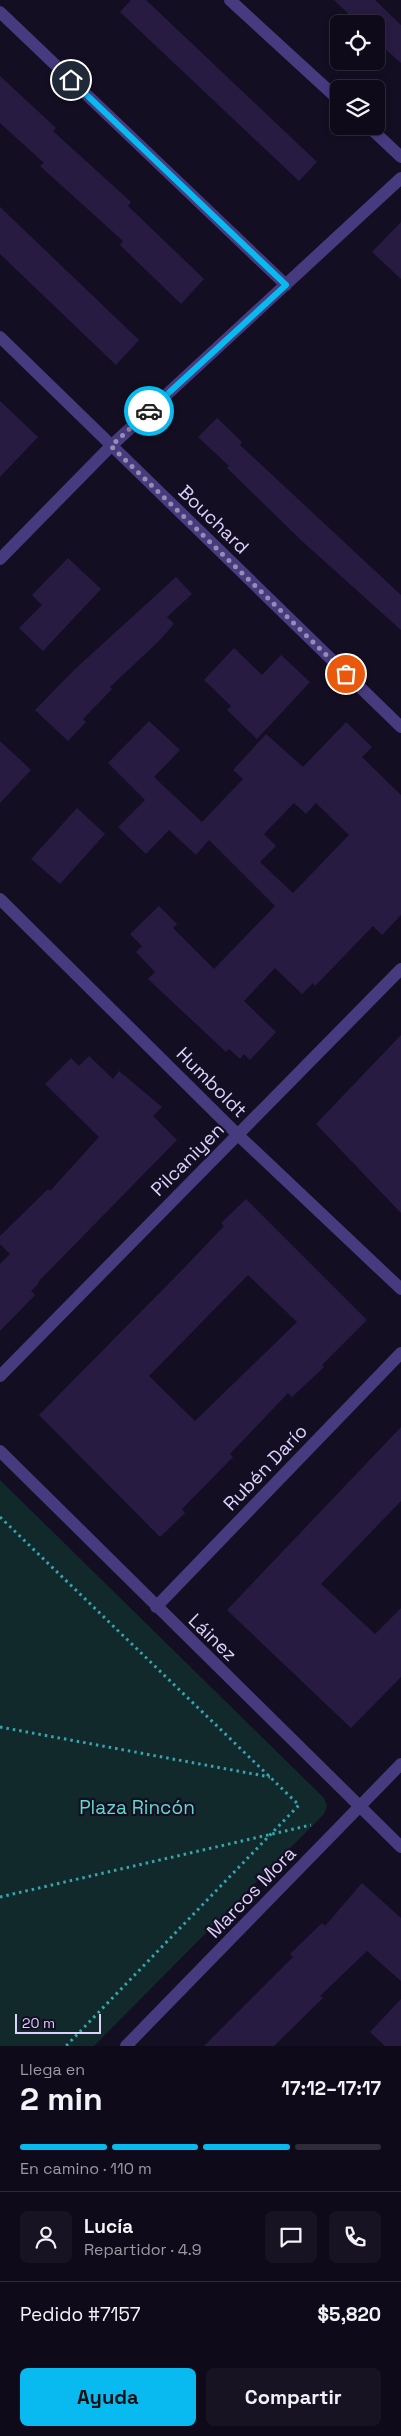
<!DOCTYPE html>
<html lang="es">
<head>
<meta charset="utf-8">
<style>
  :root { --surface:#0f0a1a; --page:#181323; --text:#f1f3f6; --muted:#9b9aa2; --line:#2f2b39; --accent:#09baf1 }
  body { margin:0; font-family:"Space Grotesk",sans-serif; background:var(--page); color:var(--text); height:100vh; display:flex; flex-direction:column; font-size:19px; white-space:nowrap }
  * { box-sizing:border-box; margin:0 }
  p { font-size:16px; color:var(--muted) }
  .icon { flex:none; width:28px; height:28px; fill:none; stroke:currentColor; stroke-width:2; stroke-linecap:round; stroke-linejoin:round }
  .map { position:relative; height:2046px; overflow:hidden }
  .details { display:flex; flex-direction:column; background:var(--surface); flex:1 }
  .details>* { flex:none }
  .tools { position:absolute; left:330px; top:15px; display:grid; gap:10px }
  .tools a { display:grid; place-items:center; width:55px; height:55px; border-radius:8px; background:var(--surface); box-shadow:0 2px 8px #0003,0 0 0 1px var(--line); font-size:25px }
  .scale { position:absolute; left:15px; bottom:12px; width:86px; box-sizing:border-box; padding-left:5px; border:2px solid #dcd1fd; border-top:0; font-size:14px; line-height:18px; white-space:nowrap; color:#dcd1fd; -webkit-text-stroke:4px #140e22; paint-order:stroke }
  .pin { position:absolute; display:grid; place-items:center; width:42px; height:42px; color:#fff; margin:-21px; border:2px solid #fff; border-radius:50%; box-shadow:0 1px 5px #0007 }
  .courier { position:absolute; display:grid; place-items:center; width:50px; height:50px; margin:-25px; border:4px solid #09baf1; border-radius:50%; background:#fff; color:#222; box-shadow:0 1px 6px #0007 }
  .head em { font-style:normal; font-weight:800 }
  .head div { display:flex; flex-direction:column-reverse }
  .head { display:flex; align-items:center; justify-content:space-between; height:85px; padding:0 20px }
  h1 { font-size:32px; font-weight:800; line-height:38px }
  .bar { display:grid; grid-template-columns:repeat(4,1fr); gap:8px 5px; align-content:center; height:60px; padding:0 20px }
  .bar i { height:6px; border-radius:4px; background:var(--line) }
  .bar .selected { background:var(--accent) }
  .bar p { grid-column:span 4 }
  .line { display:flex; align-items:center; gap:12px; padding:0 20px; border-top:1px solid var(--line) }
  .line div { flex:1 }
  .round { display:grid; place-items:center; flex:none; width:52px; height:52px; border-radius:8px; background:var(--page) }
  .cta { display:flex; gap:10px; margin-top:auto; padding:10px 20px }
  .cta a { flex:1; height:58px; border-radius:8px; background:var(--accent); color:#111; font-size:20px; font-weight:800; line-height:58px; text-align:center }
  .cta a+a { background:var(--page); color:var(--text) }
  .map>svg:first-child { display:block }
  .green { fill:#12292c }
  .building { fill:#281b42; fill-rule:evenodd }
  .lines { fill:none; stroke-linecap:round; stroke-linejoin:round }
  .path { stroke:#33a6af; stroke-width:3; stroke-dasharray:2.5 4; stroke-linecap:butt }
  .minor { stroke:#473b7f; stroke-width:12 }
  .done { stroke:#968db0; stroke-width:5; stroke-dasharray:0 9 }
  .route { stroke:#09baf1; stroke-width:6 }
  .labels { text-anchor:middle; stroke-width:4.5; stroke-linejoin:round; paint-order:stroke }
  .street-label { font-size:19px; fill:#dcd1fd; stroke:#140e22 }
  .park-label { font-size:19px; fill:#60dacc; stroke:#140e22 }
</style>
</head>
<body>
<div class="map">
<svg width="401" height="2046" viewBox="0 0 401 2046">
  <rect width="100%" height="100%" fill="#140e22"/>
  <!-- green -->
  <path class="green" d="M0 1480 324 1798 327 1806 324 1814 94 2046H0Z"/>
  <!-- building -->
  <path class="building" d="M131 0H146L317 162 299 181 120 12Z
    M334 0H375L401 25V63L376 41V24H359Z
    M0 76 56 128 53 131 131 202 128 206 204 279 181 304 120 245 123 241 40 166 44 163 0 123Z
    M0 207 139 340 116 365 0 254Z
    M401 222V279L372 252Z
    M0 401 38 437 0 477Z
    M217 418 242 442 240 445 401 595V630L303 542 227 468 229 466 198 437Z
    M68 558 101 589 43 651 19 628 42 605 32 595Z
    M176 577 192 594 167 617 174 624 159 641 110 687 112 689 83 719 86 722 68 741 35 710 74 670Z
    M234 648 262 675 281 655 310 682 257 739 227 710 231 706 204 680Z
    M149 721 180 750 154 777 202 822 243 779 233 770 266 734 303 767 346 722 372 747 362 757 401 795V915L382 935 373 926 315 986 313 983 302 994 275 968 244 1001 276 1032 250 1060 244 1054 240 1059 229 1049 226 1052 148 979 155 972 136 952 142 946 130 934 159 906 177 924 173 928 214 969 275 906 209 840 196 855 169 830 146 854 118 827 145 800 108 763ZM294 803 306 814 316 803 349 835 293 893 260 862 276 846 264 834Z
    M0 741 31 770 0 803Z
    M77 808 105 834 60 884 31 859Z
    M401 1035V1213L316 1124Z
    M89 1056 113 1079 119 1071 162 1107 153 1116 177 1140 38 1282 39 1283 31 1291 35 1295 0 1331V1264L10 1254 0 1244V1236L48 1189 50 1191 99 1137 45 1084 71 1058 79 1066Z
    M246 1199 367 1320 322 1365 324 1367 292 1397 288 1393 230 1454 233 1457 182 1509 185 1513 160 1537 39 1415 184 1268 224 1226 221 1223ZM248 1275 297 1322 195 1421 149 1376Z
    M401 1427V1501L321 1584 375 1634 401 1608V1677L351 1728 227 1610Z
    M362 1883 401 1918V1981L367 1951 320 1996 323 1998 274 2046H204L293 1957 290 1954 322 1923 325 1926Z
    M401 1999V2046H385L370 2032Z"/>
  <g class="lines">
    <!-- path -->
    <path class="path" d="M0 1517 299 1805 66 2046
      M0 1727 270 1777
      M0 1897 311 1825"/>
    <!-- minor -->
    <path class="minor" d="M230 0 339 100
      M0 12 286 285
      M368 126 401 157
      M0 337 401 727
      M0 559 111 446 401 178
      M0 899 238 1135 401 1289
      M0 1376 401 969
      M0 1451 401 1847
      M156 1607 401 1353
      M126 2046 401 1764"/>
  </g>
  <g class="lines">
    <!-- done -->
    <path class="done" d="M149 411 111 446 346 674"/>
    <!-- route -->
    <path class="route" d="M71 80 286 285 149 411"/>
  </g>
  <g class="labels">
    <!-- street labels -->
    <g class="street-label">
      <text transform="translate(214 519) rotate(44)" y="7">Bouchard</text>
      <text transform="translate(212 1082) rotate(45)" y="7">Humboldt</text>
      <text transform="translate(187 1159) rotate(-45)" y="7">Pilcaniyen</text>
      <text transform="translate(265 1467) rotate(-46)" y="7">Rubén Darío</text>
      <text transform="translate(213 1637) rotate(44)" y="7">Láinez</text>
      <text transform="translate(251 1892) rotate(-46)" y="7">Marcos Mora</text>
    </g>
    <!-- park labels -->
    <g class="park-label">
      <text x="137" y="1814">Plaza Rincón</text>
    </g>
  </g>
</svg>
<div class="tools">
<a><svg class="icon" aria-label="locate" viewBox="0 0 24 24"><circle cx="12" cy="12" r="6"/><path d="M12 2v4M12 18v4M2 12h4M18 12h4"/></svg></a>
<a><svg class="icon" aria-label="layers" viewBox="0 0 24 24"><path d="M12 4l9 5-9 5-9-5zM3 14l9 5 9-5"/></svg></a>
</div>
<div class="scale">20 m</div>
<div class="pin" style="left:346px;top:674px;background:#ea580c"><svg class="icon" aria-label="bag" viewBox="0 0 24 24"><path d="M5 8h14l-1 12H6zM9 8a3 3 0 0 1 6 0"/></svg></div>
<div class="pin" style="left:71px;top:80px;background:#1f2937"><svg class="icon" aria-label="home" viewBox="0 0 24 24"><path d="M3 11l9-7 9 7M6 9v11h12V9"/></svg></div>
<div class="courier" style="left:149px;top:411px"><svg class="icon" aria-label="car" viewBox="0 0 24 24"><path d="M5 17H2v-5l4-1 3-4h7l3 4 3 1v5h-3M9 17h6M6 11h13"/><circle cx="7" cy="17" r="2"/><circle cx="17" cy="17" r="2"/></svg></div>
</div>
<section class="details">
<div class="head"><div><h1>2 min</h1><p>Llega en</p></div><em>17:12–17:17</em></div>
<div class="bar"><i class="selected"></i><i class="selected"></i><i class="selected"></i><i></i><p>En camino · 110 m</p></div>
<div class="line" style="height:90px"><a class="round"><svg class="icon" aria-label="person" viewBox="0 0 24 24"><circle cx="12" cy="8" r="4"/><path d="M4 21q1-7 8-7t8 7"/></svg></a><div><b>Lucía</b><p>Repartidor · 4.9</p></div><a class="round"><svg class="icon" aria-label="chat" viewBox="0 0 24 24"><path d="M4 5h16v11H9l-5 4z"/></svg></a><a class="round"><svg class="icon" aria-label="phone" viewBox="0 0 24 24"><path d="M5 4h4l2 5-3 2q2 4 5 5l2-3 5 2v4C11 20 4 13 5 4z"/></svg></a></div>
<div class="line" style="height:65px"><div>Pedido #7157</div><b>$5,820</b></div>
<div class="cta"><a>Ayuda</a><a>Compartir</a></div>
</section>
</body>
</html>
